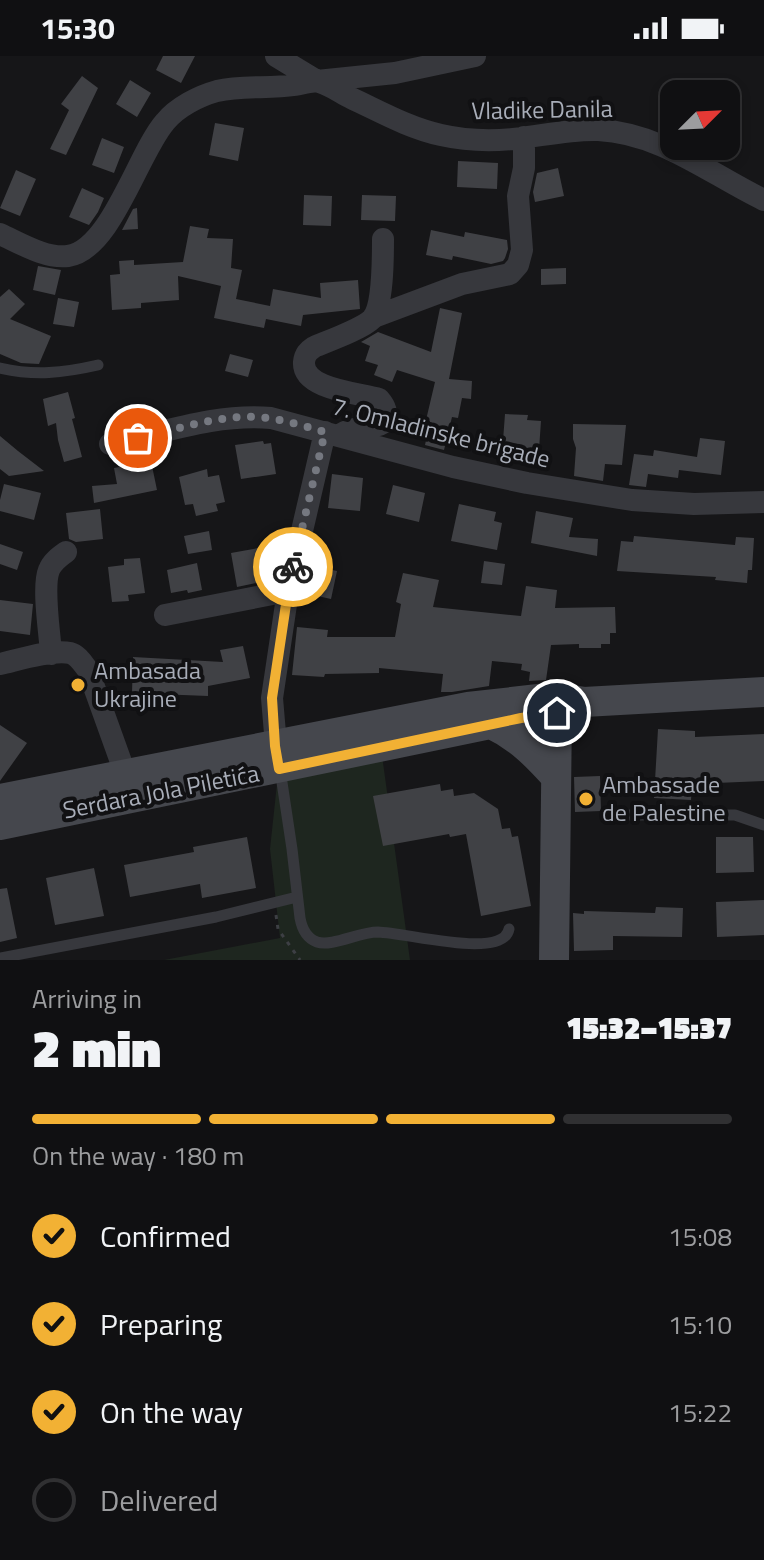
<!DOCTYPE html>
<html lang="en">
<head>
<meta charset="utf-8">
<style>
  :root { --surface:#101012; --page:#19191b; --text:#f1f3f6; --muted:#9c9d9f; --line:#303032; --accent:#f2b134 }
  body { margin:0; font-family:"Titillium Web",sans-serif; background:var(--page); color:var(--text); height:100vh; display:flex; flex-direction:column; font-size:30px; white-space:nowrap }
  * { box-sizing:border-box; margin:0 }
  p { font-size:26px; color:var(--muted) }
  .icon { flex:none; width:44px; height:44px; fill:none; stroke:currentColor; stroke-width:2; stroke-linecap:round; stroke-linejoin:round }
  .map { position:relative; height:904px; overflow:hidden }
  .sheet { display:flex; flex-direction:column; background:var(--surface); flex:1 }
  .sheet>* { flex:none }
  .needle { width:52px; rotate:66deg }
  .controls { position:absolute; left:660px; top:24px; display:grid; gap:16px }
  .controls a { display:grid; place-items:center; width:80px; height:80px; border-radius:16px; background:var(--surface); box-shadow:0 4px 12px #0003,0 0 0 2px var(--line); font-size:40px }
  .pin { position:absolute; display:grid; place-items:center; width:68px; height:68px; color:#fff; margin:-34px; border:4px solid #fff; border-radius:50%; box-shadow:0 2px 8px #0007 }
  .courier { position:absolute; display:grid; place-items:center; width:80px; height:80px; margin:-40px; border:6px solid #f2b134; border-radius:50%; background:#fff; color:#222; box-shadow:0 2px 10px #0007 }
  .headline em { font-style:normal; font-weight:800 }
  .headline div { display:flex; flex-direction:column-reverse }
  .headline { display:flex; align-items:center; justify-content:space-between; height:136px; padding:0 32px }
  h1 { font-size:52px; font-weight:800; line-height:60px }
  .bar { display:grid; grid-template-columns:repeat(4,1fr); gap:12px 8px; align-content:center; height:96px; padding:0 32px }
  .bar i { height:10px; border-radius:6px; background:var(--line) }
  .bar .active { background:var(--accent) }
  .bar p { grid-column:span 4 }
  ol { padding:0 32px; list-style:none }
  li { display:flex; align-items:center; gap:24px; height:88px }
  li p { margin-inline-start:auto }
  li .icon { padding:8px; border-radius:50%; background:var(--accent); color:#111; stroke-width:4 }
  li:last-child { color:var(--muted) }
  li i { width:44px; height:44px; border:4px solid var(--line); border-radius:50% }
  .status { display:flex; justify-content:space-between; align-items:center; height:56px; padding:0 40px; background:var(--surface); direction:ltr }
  .status svg { height:22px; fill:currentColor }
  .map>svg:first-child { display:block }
  .green { fill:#1e261f }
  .building { fill:#404145 }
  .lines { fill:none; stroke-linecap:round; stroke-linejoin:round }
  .path { stroke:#3d3f44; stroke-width:3; stroke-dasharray:4 6; stroke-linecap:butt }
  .lane { stroke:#37383d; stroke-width:11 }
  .street { stroke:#37383d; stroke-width:22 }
  .secondary { stroke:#45474d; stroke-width:30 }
  .done { stroke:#757880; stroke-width:8; stroke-dasharray:0 14.4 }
  .route { stroke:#f2b134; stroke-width:10 }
  .poi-dot { fill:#f2b134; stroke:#111113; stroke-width:3 }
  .labels { text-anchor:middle; stroke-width:8; stroke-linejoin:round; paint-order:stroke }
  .street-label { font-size:24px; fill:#a8adb8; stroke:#111113 }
  .poi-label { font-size:24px; fill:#a8adb8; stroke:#111113; text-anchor:start }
</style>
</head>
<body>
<div class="status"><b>15:30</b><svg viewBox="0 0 49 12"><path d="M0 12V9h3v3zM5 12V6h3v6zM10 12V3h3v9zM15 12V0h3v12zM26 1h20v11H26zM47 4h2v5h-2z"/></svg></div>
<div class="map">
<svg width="764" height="904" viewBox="0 0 764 904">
  <rect width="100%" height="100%" fill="#161618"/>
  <!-- green -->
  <path class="green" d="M381 692 410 904H164L280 882 270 793 279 709Z"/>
  <!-- building -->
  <path class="building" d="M163 0H195L181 27 156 14Z
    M82 20 98 32 66 99 50 93 69 54 61 48Z
    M130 24 151 37 137 61 116 48Z
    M215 67 244 72 238 105 209 99Z
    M102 82 124 91 114 117 92 109Z
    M458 105 498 107 497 133 457 131Z
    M558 112 564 140 535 146 533 136 537 117Z
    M16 114 36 123 20 160 0 152Z
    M82 132 104 142 98 156 89 169 69 161Z
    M304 139 332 140 331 170 303 169Z
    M362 139 396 140 395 165 361 164Z
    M137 152 138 173 122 174 133 153Z
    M190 170 209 173 207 182 233 183 231 212 242 214 236 243 270 250 273 233 321 242 320 227 358 224 360 253 303 259 301 270 266 263 264 272 214 262 221 230 178 220 179 244 141 247V252L112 254 110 219 120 218 119 205 134 204V209L183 206Z
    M431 174 464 181 465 176 507 184 508 193 505 202 503 205 491 208 453 200 452 204 426 199Z
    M38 210 61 214 55 239 33 234Z
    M566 212V228L541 229V213Z
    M9 233 25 248 10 263 51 280 39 308 21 307 0 298V241Z
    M58 242 79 246 74 271 53 268Z
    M440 252 462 257 449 323 472 325 471 343 462 342 458 362 452 361 444 394 425 389 430 365 426 364 435 326 397 314 392 326 374 319 378 309 365 305 370 290 361 286 378 276 431 296Z
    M230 298 253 304 248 321 225 315Z
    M68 336 75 362 72 363 82 401 64 406 58 384 56 367 48 370 43 343Z
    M505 358 528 359 527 364 541 365 538 408 523 407V399L502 398Z
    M573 368 626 369 622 409 605 408 603 425 574 420 576 392 573 383Z
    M0 380 18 395 44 415 9 420 0 413Z
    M700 382 725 385 721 419 679 414 678 422 648 418 646 431 629 429 634 398 653 400 654 394 697 401Z
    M263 385 264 388 271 387 276 418 241 423 235 389Z
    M151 405 157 434 94 447 92 430 117 428 114 412Z
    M207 413 208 421 219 419 225 446 216 448 218 455 196 460 193 448 185 449 179 421Z
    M332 418 363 422 360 455 328 452Z
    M4 428 41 437 34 464 0 455V444Z
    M393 429 425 437 419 466 386 458Z
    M459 448 496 456 494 465 502 467 497 494 451 485Z
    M100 453 103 483 76 486 69 483 66 457Z
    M536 455 573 462 569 481 598 483 597 500 531 487Z
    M209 475 212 494 188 498 184 480Z
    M634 480 735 489 736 481 754 482 752 514H748L747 527 715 524 716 521 617 515 621 485 633 486Z
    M0 488 23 496 17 514 0 508Z
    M264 491 270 524 237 531 231 497Z
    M140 502 145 537 128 539 129 545 112 546 108 511 124 509V503Z
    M484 505 505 508 502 529 481 527Z
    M197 507 202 534 188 537 187 534 171 537 167 514Z
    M310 509 337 515 331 543 304 537Z
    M403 517 439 524 433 551 521 560 526 530 557 534 555 552 615 551 616 577H610V588H601V592H579V588L551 589 546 624 529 625 530 616 521 614 522 608 492 605 489 630 452 636H441L443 618 379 612V617L325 618 324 621 292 619 297 571 328 574 327 581H395L401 548 396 546Z
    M0 544 33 548 30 579 0 575Z
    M243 590 250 622 208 630V640L132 637 133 601 223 606 220 594Z
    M0 669 27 687 0 725Z
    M658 673 695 675V681L764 678V725L692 728 691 744 654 742Z
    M600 720 601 755 575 756 574 721Z
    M440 728 441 735 453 733 454 740 474 737 498 753 502 773 510 772 512 781 518 780 531 850 481 860 466 778 450 781 449 778 383 790 373 740Z
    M247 781 256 832 202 842 200 828 130 841 124 809 194 796 193 791Z
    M716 781H753L754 816 716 817Z
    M94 812 104 860 55 869 46 822Z
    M7 832 17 882 0 886V833Z
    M764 844V879L717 881 716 846Z
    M656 851 683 852 682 881 613 880V894L574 895 573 857 584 858V855L655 857Z"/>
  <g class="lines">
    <!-- path -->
    <path class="path" d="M276 859 278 873 300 904"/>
    <!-- lane -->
    <path class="lane" d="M0 312C35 320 63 317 98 309
      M280 713 292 793 300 862C302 873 306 882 317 886 332 891 359 876 378 876 409 877 503 904 509 873
      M629 759H735L764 769
      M0 902 216 861 297 841"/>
    <!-- street -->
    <path class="street" d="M276 0 317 25 395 17 475 0
      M0 178C20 187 46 203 68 200 111 194 138 97 165 66 177 51 199 40 217 35 243 29 269 33 295 29 302 28 312 24 319 26 330 29 341 37 351 42 381 56 409 72 441 79 463 84 491 85 513 83 541 80 570 73 598 74 661 77 710 118 764 144
      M374 261 462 228 510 218 518 209 522 194 518 140 524 112V81
      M340 379C353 369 371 375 385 366 387 356 386 351 379 343 360 337 302 334 304 306 305 298 308 295 314 291 328 285 362 273 372 263 383 251 383 200 383 183
      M110 388C162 377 217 357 271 362L453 411 527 427 632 444 694 448 764 446
      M165 559 288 535
      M51 598C50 578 42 531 49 514 52 506 59 501 66 496
      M0 608C18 604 52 593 70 597 78 599 83 608 88 614L125 717
      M277 701 272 642 288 535 325 376"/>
    <!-- secondary -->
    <path class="secondary" d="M491 668C519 681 536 699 556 721
      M0 743 468 651 556 641 584 646 764 636
      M0 769 515 663
      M554 904 557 657 556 641"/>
  </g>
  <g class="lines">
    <!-- done -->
    <path class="done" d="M138 382C176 374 217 359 256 361 280 362 303 370 325 376L293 511"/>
    <!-- route -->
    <path class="route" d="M293 511 288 535 272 642 275 690 279 713 521 662 557 657"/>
  </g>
  <!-- markers -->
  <g class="poi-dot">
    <circle cx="78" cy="629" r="8"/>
    <circle cx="586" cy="743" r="8"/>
  </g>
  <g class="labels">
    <!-- street labels -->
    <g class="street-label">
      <text transform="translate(542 54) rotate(-1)" y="8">Vladike Danila</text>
      <text transform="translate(441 377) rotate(14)" y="8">7. Omladinske brigade</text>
      <text transform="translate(161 736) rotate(-11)" y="8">Serdara Jola Piletića</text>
    </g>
    <!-- poi labels -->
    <g class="poi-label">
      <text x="94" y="623">Ambasada<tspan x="94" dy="28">Ukrajine</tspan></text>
      <text x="602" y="737">Ambassade<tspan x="602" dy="28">de Palestine</tspan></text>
    </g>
  </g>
</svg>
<div class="controls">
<a><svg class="needle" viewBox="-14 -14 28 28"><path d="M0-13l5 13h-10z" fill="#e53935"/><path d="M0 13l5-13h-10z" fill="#9c9d9f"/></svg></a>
</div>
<div class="pin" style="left:138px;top:382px;background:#ea580c"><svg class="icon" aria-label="bag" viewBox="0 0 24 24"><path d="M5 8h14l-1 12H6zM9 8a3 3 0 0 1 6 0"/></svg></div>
<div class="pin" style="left:557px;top:657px;background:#1f2937"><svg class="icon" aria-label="home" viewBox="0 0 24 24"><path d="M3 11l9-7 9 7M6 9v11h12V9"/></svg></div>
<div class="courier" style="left:293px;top:511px"><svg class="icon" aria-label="bike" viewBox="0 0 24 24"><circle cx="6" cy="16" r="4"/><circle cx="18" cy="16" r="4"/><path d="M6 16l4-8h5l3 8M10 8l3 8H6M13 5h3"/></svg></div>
</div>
<section class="sheet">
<div class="headline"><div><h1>2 min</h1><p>Arriving in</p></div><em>15:32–15:37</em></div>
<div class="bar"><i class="active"></i><i class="active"></i><i class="active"></i><i></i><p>On the way · 180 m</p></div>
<ol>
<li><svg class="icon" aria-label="check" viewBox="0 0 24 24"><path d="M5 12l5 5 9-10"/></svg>Confirmed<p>15:08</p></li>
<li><svg class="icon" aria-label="check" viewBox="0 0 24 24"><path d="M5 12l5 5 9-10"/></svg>Preparing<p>15:10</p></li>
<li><svg class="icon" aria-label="check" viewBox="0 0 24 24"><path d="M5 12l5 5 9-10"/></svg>On the way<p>15:22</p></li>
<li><i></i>Delivered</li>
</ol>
</section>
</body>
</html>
